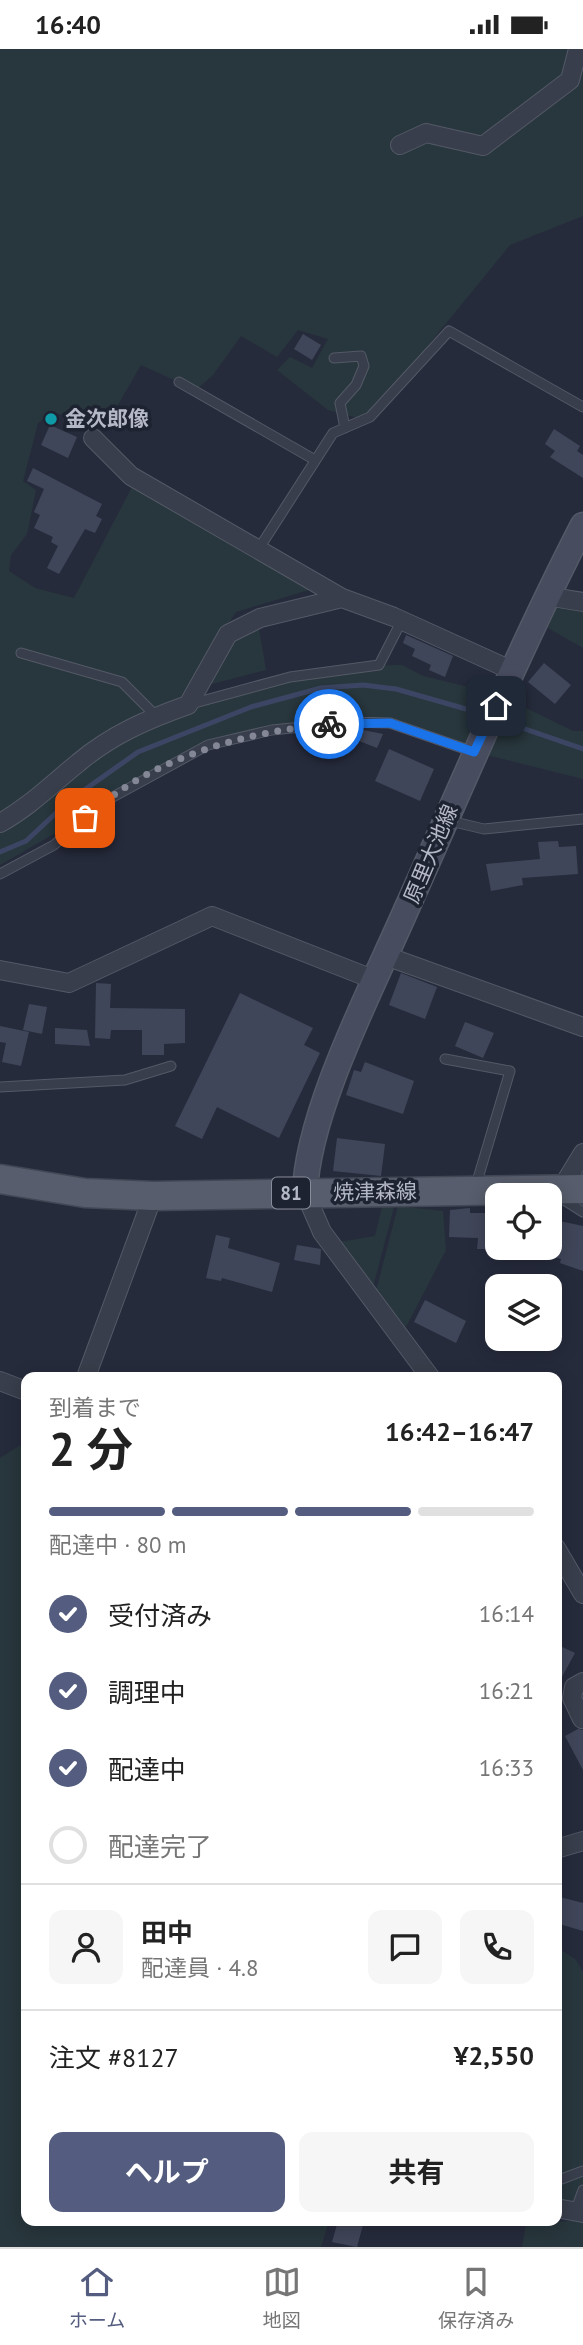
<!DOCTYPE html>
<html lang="ja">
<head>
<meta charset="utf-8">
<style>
  :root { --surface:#fff; --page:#f6f6f6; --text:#222; --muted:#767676; --line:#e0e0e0; --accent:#545d7f }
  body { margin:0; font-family:"PT Sans","Noto Sans JP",sans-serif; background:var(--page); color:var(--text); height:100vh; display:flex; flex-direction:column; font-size:26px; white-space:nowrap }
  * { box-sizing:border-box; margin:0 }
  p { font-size:23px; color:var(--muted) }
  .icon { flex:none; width:38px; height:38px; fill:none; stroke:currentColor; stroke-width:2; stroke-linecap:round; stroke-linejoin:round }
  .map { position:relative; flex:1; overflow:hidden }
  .drawer { position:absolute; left:21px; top:1323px; width:541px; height:854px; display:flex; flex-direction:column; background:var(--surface); border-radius:14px; box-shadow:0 4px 18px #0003 }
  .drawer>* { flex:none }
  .controls { position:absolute; left:485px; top:1134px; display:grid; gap:14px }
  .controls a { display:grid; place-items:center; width:77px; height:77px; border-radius:14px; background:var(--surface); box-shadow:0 4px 18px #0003; font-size:35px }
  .pin { position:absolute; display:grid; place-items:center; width:60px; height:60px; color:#fff; margin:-30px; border-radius:14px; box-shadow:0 4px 10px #0006 }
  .courier { position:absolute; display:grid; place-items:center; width:70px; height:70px; margin:-35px; border:5px solid #1a73e8; border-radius:50%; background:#fff; color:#222; box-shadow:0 2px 9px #0007 }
  .headline em { font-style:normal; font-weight:700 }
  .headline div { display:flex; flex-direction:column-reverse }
  .headline { display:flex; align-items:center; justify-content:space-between; height:119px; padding:0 28px }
  h1 { font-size:46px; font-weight:700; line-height:52px }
  .bar { display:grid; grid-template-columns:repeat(4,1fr); gap:10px 7px; align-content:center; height:84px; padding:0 28px }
  .bar i { height:9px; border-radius:5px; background:var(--line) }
  .bar .active { background:var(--accent) }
  .bar p { grid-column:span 4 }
  .line { display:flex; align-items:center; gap:18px; padding:0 28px; border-top:2px solid var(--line) }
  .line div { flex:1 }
  .round { display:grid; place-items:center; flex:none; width:74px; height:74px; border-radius:14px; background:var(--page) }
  ol { padding:0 28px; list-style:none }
  li { display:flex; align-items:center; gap:21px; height:77px }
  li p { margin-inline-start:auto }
  li .icon { padding:7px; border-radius:50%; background:var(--accent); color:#fff; stroke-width:4 }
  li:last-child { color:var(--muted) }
  li i { width:38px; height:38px; border:4px solid var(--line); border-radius:50% }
  .action { display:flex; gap:14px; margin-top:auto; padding:14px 28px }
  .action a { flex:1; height:80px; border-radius:14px; background:var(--accent); color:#fff; font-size:28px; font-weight:700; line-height:80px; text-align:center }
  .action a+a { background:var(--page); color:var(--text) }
  .status { display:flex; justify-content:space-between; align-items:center; height:49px; padding:0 35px; background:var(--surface); direction:ltr }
  .status svg { height:19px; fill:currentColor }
  .tabs { display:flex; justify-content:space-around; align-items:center; height:98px; border-top:2px solid var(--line); background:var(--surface); font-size:19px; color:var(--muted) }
  .tabs a { display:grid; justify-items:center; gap:4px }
  .tabs .active { color:var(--accent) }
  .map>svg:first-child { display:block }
  .green { fill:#28373d }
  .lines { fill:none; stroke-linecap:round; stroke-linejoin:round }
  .stream { stroke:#3c4664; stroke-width:5 }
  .building { fill:#404659 }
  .service-casing { stroke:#545967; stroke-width:11 }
  .minor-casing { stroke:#545967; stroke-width:20 }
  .secondary-casing { stroke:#545967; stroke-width:27 }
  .primary-casing { stroke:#424755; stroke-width:31 }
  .service { stroke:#393e4c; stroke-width:9 }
  .minor { stroke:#393e4c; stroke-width:18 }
  .secondary { stroke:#484c5f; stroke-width:24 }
  .primary { stroke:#575d6c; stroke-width:28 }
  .done { stroke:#838796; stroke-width:7; stroke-dasharray:0 12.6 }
  .route { stroke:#1a73e8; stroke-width:9 }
  .culture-dot { fill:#0f9aa8; stroke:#1e2331; stroke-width:2.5 }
  .labels { text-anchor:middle; stroke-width:7; stroke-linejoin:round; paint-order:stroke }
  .shield { fill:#1e2331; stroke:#888c9a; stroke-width:2 }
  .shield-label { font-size:19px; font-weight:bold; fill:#b5b9c7 }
  .poi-label { font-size:21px; font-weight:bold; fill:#b5b9c7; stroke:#1e2331; text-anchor:start }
  .street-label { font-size:21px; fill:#b5b9c7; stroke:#1e2331 }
</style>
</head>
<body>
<div class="status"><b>16:40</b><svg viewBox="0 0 49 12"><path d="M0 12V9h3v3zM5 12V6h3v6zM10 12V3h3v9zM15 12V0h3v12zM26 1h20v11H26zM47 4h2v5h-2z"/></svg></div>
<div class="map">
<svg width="583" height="2198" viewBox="0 0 583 2198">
  <rect width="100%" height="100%" fill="#262b3c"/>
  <!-- green -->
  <path class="green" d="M0 0H583V167L510 196 399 332 362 370 328 361 277 321 290 308 312 319 328 290 298 281 277 308 241 287 213 326 196 341 141 316 104 380 53 363 38 374 23 432 36 441 27 485 11 506 9 522 35 539 74 549 132 438 312 540 236 563 178 653 0 768Z
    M557 557 583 561V599L548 579Z
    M258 574 266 621 204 637 239 583Z
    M402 616 423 627 497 645 573 682H583V730L479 704 365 667 208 696 0 816V779L38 760 107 701 144 678 283 629 351 617Z
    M398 1157 443 1162 446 1201 406 1278 376 1242Z
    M382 1158H394L373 1238 340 1193 375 1187Z
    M19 1397H26V2172H329L321 2198H0V1409Z
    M557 1898 576 1911 583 1923V2158L557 2167Z
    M583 2171V2198H522L526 2175Z"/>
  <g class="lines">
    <!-- stream -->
    <path class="stream" d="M499 671 583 700
      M0 803 26 792 70 751 138 703 251 658 321 639 363 636 396 640 487 666"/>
  </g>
  <!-- building -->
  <path class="building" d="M303 285 321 296 312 311 294 300Z
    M50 376 77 388 68 409 41 396Z
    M554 380 580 397 577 402 583 406V429L550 408 555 402 545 395Z
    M33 419 102 455 96 467 102 470 95 484 85 480 59 525 47 519 58 497 51 493 53 488 34 479 40 466 34 463 44 440 27 432Z
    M406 586 453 607 445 628 429 621 431 616 412 607 415 600 403 594Z
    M544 614 571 636 555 655 528 633Z
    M358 680 383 685 377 699 354 690Z
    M389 700 434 720 420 752 375 732Z
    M558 792 559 798 576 797 578 825 522 829 523 836 491 842 486 815 540 810 538 793Z
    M401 924 437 938 425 970 389 956Z
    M96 934 111 935 110 959 185 960V994L164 995V1006H142V981H111L110 990 95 989Z
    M240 944 313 979 304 996 320 1004 279 1089 217 1058 202 1090 175 1077Z
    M29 955 47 958 42 985 23 981Z
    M465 973 494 984 483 1009 455 997Z
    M0 977 29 983 21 1017 2 1013 6 994 0 993Z
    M55 979 87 981 90 997 55 995Z
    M365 1013 414 1032 403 1065 346 1046 354 1021 361 1023Z
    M337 1089 385 1095 381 1127 333 1122Z
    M470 1159V1164H490L489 1177 497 1178V1200H477L478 1189 449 1188 450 1161Z
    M550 1170 583 1177V1222L560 1214 561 1210 550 1207Z
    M216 1186 230 1189 228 1199 280 1214 272 1243 222 1229 221 1232 206 1229Z
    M297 1196 321 1200 320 1216 294 1211Z
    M425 1251 466 1272 456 1294 414 1273Z
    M556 1595 575 1604 556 1639Z
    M578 1680 583 1681V1721L565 1687Z
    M556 1847 583 1854V1882L556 1874Z
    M338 2172 363 2176 357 2198 332 2193Z"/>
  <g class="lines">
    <defs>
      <path id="service" d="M334 309 361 307 364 317 356 336 340 354 345 379
        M179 333 315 411
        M258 501 333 384 370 368 449 282 583 358
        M21 604 122 633 156 667
        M191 655 290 628 379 616 402 571
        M446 771 484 780 583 770
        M0 825 54 796 100 755 208 696 272 681 351 673 390 674 474 703
        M445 1010 510 1022 476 1136
        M0 1038 125 1031 171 1017
        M561 1149 583 1163
        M556 2132 583 2122
        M575 2163 583 2141"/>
      <path id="minor" d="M400 96 426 84 483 97 570 31 578 0
        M93 389 131 427 342 549 394 568 513 622
        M546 547 583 553
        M0 774C29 758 52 735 78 714 111 686 148 670 188 656L228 585 260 569 342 549
        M386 907 583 978
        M0 921 69 934 212 867 375 931
        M561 1140 583 1104
        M305 1144 322 1183 430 1328
        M86 1328 153 1147
        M0 1332 26 1342
        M556 1499 583 1545
        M582 1670 572 1649 574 1638 583 1633
        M556 1800 583 1792
        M556 2159 583 2164"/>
      <path id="secondary" d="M305 1144C307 1063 373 937 406 861 464 732 518 602 583 476"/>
      <path id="primary" d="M0 1130 85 1144 153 1147 583 1140"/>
    </defs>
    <!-- service casing -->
    <use href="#service" class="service-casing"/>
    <!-- minor casing -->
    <use href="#minor" class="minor-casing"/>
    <!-- secondary casing -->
    <use href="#secondary" class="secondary-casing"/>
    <!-- primary casing -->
    <use href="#primary" class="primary-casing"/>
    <!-- service -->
    <use href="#service" class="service"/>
    <!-- minor -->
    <use href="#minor" class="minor"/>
    <!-- secondary -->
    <use href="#secondary" class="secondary"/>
    <!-- primary -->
    <use href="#primary" class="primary"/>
  </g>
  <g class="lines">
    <!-- done -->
    <path class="done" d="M85 769C152 708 241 684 329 675"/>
    <!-- route -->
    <path class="route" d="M329 675 390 674 474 703 496 657"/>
  </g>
  <!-- markers -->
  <circle class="culture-dot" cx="51" cy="370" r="7"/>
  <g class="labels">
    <!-- shield labels -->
    <rect class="shield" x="272" y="1128.5" width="38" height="31" rx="5"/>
    <g class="shield-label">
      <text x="291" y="1151">81</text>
    </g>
    <!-- poi labels -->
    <g class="poi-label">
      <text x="65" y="377">金次郎像</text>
    </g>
    <!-- street labels -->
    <g class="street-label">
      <text transform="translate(431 805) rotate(-67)" y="7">原里大池線</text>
      <text transform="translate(375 1143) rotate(-1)" y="7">焼津森線</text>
    </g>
  </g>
</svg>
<div class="controls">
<a><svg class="icon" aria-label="locate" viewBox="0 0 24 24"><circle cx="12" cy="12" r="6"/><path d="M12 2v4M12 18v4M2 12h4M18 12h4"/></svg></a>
<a><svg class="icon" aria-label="layers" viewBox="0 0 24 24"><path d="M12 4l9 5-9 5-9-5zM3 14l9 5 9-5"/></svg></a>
</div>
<div class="pin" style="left:85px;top:769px;background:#ea580c"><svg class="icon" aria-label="bag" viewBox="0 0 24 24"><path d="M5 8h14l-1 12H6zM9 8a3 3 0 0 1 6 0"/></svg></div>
<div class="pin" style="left:496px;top:657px;background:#1f2937"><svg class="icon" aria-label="home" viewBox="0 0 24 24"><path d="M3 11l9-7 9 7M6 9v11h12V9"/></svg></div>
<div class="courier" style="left:329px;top:675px"><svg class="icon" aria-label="bike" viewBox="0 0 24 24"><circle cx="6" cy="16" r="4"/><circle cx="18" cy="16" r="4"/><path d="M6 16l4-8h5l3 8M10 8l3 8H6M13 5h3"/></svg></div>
<section class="drawer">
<div class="headline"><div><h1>2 分</h1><p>到着まで</p></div><em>16:42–16:47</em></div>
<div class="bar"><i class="active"></i><i class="active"></i><i class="active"></i><i></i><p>配達中 · 80 m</p></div>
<ol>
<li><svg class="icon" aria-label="check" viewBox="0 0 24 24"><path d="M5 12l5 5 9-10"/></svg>受付済み<p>16:14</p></li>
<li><svg class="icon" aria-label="check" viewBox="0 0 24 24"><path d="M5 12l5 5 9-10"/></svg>調理中<p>16:21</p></li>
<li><svg class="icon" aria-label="check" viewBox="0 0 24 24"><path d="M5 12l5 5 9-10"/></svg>配達中<p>16:33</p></li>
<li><i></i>配達完了</li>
</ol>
<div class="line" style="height:126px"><a class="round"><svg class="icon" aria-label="person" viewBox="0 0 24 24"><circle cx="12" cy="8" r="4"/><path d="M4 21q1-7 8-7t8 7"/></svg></a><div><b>田中</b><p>配達員 · 4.8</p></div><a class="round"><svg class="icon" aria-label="chat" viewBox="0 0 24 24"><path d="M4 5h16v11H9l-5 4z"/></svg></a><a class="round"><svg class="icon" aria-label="phone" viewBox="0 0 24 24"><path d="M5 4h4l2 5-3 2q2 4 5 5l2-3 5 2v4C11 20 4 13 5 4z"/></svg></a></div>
<div class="line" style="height:91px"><div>注文 #8127</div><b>¥2,550</b></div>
<div class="action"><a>ヘルプ</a><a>共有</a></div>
</section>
</div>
<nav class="tabs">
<a class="active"><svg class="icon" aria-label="home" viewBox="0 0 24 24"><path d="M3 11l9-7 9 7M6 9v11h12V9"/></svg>ホーム</a>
<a><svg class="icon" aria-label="map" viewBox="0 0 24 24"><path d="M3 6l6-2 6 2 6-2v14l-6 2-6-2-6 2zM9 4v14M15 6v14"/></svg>地図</a>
<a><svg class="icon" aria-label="saved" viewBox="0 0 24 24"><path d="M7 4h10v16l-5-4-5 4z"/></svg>保存済み</a>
</nav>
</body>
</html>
